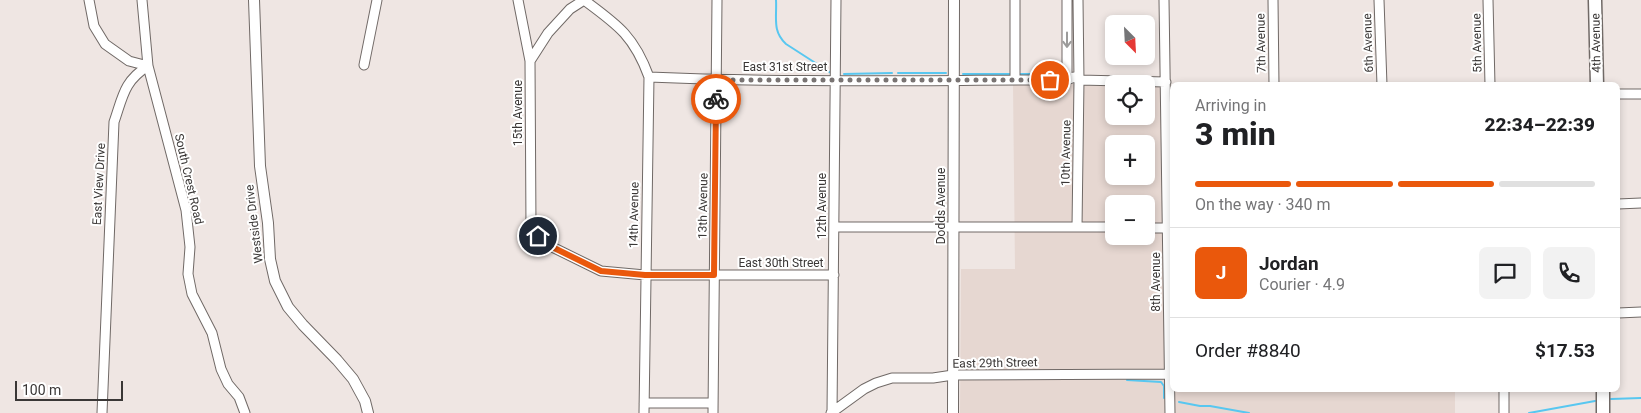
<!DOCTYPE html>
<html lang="en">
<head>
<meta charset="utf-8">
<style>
  :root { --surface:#fff; --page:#f2f2f2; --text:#202124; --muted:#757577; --line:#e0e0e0; --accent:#ea580c }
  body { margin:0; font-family:Roboto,sans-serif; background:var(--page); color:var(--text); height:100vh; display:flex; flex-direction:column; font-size:19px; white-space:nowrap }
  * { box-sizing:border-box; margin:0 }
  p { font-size:16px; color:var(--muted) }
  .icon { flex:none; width:28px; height:28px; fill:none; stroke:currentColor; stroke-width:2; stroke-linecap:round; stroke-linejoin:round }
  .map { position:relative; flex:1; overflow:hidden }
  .side { position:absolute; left:1170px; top:82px; width:450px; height:310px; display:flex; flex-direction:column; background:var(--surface); border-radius:8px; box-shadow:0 2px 8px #0003 }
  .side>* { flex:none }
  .needle { width:32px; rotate:156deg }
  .controls { position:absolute; left:1105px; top:15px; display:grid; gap:10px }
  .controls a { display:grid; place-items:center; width:50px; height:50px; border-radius:8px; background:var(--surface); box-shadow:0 2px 8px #0003; font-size:25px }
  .scale { position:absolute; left:15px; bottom:12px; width:108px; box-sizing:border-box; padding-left:5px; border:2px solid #3a3736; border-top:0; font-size:14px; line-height:18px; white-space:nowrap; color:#3a3736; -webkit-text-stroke:4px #fff; paint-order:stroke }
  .pin { position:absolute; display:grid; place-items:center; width:42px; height:42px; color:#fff; margin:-21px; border:2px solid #fff; border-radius:50%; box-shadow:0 1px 5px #0007 }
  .courier { position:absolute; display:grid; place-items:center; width:50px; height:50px; margin:-25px; border:4px solid #ea580c; border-radius:50%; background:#fff; color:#222; box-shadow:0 1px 6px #0007 }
  .summary em { font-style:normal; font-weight:800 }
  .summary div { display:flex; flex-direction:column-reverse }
  .summary { display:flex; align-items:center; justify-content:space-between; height:85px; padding:0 25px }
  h1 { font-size:32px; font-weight:800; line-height:38px }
  .bar { display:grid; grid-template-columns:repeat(4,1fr); gap:8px 5px; align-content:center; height:60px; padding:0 25px }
  .bar i { height:6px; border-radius:4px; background:var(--line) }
  .bar .selected { background:var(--accent) }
  .bar p { grid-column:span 4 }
  .line { display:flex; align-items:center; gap:12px; padding:0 25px; border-top:1px solid var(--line) }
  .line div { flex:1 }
  .round { display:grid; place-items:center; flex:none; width:52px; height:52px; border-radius:8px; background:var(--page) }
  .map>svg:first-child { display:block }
  .built { fill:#e6d7d1; fill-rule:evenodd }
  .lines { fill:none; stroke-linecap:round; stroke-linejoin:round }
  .stream { stroke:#58c7f0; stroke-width:2 }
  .minor-casing { stroke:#706966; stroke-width:11 }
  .tertiary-casing { stroke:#706966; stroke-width:12 }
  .secondary-casing { stroke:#706966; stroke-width:15 }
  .minor { stroke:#fff; stroke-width:9 }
  .tertiary { stroke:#fff; stroke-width:10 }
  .secondary { stroke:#fff; stroke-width:12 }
  .oneway { stroke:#9c9b9a }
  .done { stroke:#797473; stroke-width:5; stroke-dasharray:0 9 }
  .route { stroke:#ea580c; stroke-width:6 }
  .labels { text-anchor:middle; stroke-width:4; stroke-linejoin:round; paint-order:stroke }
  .street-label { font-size:12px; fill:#3a3736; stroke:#fff }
</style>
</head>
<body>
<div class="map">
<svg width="1641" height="413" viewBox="0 0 1641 413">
  <rect width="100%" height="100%" fill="#efe6e3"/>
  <!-- built -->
  <path class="built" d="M1013 84H1114V116H1146V85H1162V92H1172V390H1455V413H960L961 269H1015ZM1114 144H1146V176H1114ZM1114 204H1146V236H1114Z"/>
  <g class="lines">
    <!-- stream -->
    <path class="stream" d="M776 0C777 18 772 31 786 44L831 73
      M898 73H946
      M844 74 892 73
      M963 74H1011
      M1019 74H1059
      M1127 380 1161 382 1164 386V398
      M1611 399 1641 398
      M1179 402 1200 406H1210L1249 413
      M1529 413 1595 401"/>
    <defs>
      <path id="minor" d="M89 0 94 26 105 44 129 61 148 66C124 81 123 96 114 122L102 413
        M142 0 148 66 186 210 190 247 188 274 192 294 212 333 221 369 228 384 239 397 245 413
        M518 0 530 61 531 228 546 244 601 271 645 275H834
        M584 0C618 25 634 36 649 77L644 413
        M1015 0V80
        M1067 0V80
        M1164 0 1170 413
        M1273 0 1274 85
        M1379 0 1382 85
        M1488 0 1490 85
        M530 61 548 33 570 9 584 0
        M364 65 377 0
        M649 77C788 83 927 80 1067 80L1074 77 1079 80 1166 82
        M1618 94H1641
        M1618 204 1641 203
        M834 227H1114
        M1077 227 1079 80 1078 0
        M1146 228H1168
        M1618 313 1641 312
        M1504 390V413
        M644 403H713
        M713 413 717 0
        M831 413 864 389 876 383 892 378H933L953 375 1169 374
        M832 413 836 0"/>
      <path id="tertiary" d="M254 0 260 166 268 223 270 259 275 281 288 307 303 325 337 360 353 379 365 401 368 413
        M953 413 954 0"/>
      <path id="secondary" d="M1595 0 1597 85
        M1603 390V413"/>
    </defs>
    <!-- minor casing -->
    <use href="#minor" class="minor-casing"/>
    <!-- tertiary casing -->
    <use href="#tertiary" class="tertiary-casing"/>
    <!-- secondary casing -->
    <use href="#secondary" class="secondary-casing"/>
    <!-- minor -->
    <use href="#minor" class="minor"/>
    <!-- tertiary -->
    <use href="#tertiary" class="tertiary"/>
    <!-- secondary -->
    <use href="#secondary" class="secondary"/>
  </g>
  <!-- one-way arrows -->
  <defs><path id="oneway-shaft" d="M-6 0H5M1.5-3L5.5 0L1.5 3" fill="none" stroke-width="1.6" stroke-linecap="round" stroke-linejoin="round" transform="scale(1.25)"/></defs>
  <use class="oneway" href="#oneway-shaft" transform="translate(1067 40) rotate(90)"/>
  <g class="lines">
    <!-- done -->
    <path class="done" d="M716 99V80H1050"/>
    <!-- route -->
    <path class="route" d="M538 236 546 244 601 271 645 275H714L716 99"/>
  </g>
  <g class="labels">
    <!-- street labels -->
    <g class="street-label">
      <text transform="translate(1261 43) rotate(-91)" y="4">7th Avenue</text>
      <text transform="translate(1368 43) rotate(-92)" y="4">6th Avenue</text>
      <text transform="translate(1477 43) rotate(-91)" y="4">5th Avenue</text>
      <text transform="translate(1596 43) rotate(-91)" y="4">4th Avenue</text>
      <text x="785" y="71">East 31st Street</text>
      <text transform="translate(518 113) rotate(-90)" y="4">15th Avenue</text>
      <text transform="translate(1066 153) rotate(-89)" y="4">10th Avenue</text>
      <text transform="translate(189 179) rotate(77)" y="4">South Crest Road</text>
      <text transform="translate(99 184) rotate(-87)" y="4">East View Drive</text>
      <text transform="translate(703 206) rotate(-89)" y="4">13th Avenue</text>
      <text transform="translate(822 206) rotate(-90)" y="4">12th Avenue</text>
      <text transform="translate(941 206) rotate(-90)" y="4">Dodds Avenue</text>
      <text transform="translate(634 215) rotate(-89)" y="4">14th Avenue</text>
      <text transform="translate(254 224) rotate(-97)" y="4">Westside Drive</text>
      <text x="781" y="267">East 30th Street</text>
      <text transform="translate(1156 282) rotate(-90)" y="4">8th Avenue</text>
      <text transform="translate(995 363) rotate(-1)" y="4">East 29th Street</text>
    </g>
  </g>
</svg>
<div class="controls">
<a><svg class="needle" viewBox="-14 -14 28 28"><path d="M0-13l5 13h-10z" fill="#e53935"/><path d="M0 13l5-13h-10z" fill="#757577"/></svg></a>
<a><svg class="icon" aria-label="locate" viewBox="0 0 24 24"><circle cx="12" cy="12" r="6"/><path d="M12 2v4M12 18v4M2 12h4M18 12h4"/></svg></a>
<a>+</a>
<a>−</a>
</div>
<div class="scale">100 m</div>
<div class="pin" style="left:1050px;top:80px;background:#ea580c"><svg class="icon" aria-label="bag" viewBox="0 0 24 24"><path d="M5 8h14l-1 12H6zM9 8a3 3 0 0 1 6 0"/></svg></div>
<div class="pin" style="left:538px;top:236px;background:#1f2937"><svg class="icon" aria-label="home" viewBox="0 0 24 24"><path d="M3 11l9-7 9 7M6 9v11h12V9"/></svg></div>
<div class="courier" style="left:716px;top:99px"><svg class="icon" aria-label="bike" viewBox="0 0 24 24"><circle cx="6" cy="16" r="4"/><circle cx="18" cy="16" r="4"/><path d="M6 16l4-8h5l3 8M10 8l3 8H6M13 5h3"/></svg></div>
<section class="side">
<div class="summary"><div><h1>3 min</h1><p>Arriving in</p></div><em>22:34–22:39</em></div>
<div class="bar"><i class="selected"></i><i class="selected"></i><i class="selected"></i><i></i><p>On the way · 340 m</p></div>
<div class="line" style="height:90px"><b class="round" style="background:var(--accent);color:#fff">J</b><div><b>Jordan</b><p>Courier · 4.9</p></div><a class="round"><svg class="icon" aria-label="chat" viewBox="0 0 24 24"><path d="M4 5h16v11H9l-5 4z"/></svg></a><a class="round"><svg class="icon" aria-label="phone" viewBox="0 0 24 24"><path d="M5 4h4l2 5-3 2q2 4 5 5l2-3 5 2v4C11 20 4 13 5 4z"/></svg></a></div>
<div class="line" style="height:65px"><div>Order #8840</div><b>$17.53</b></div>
</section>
</div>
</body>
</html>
